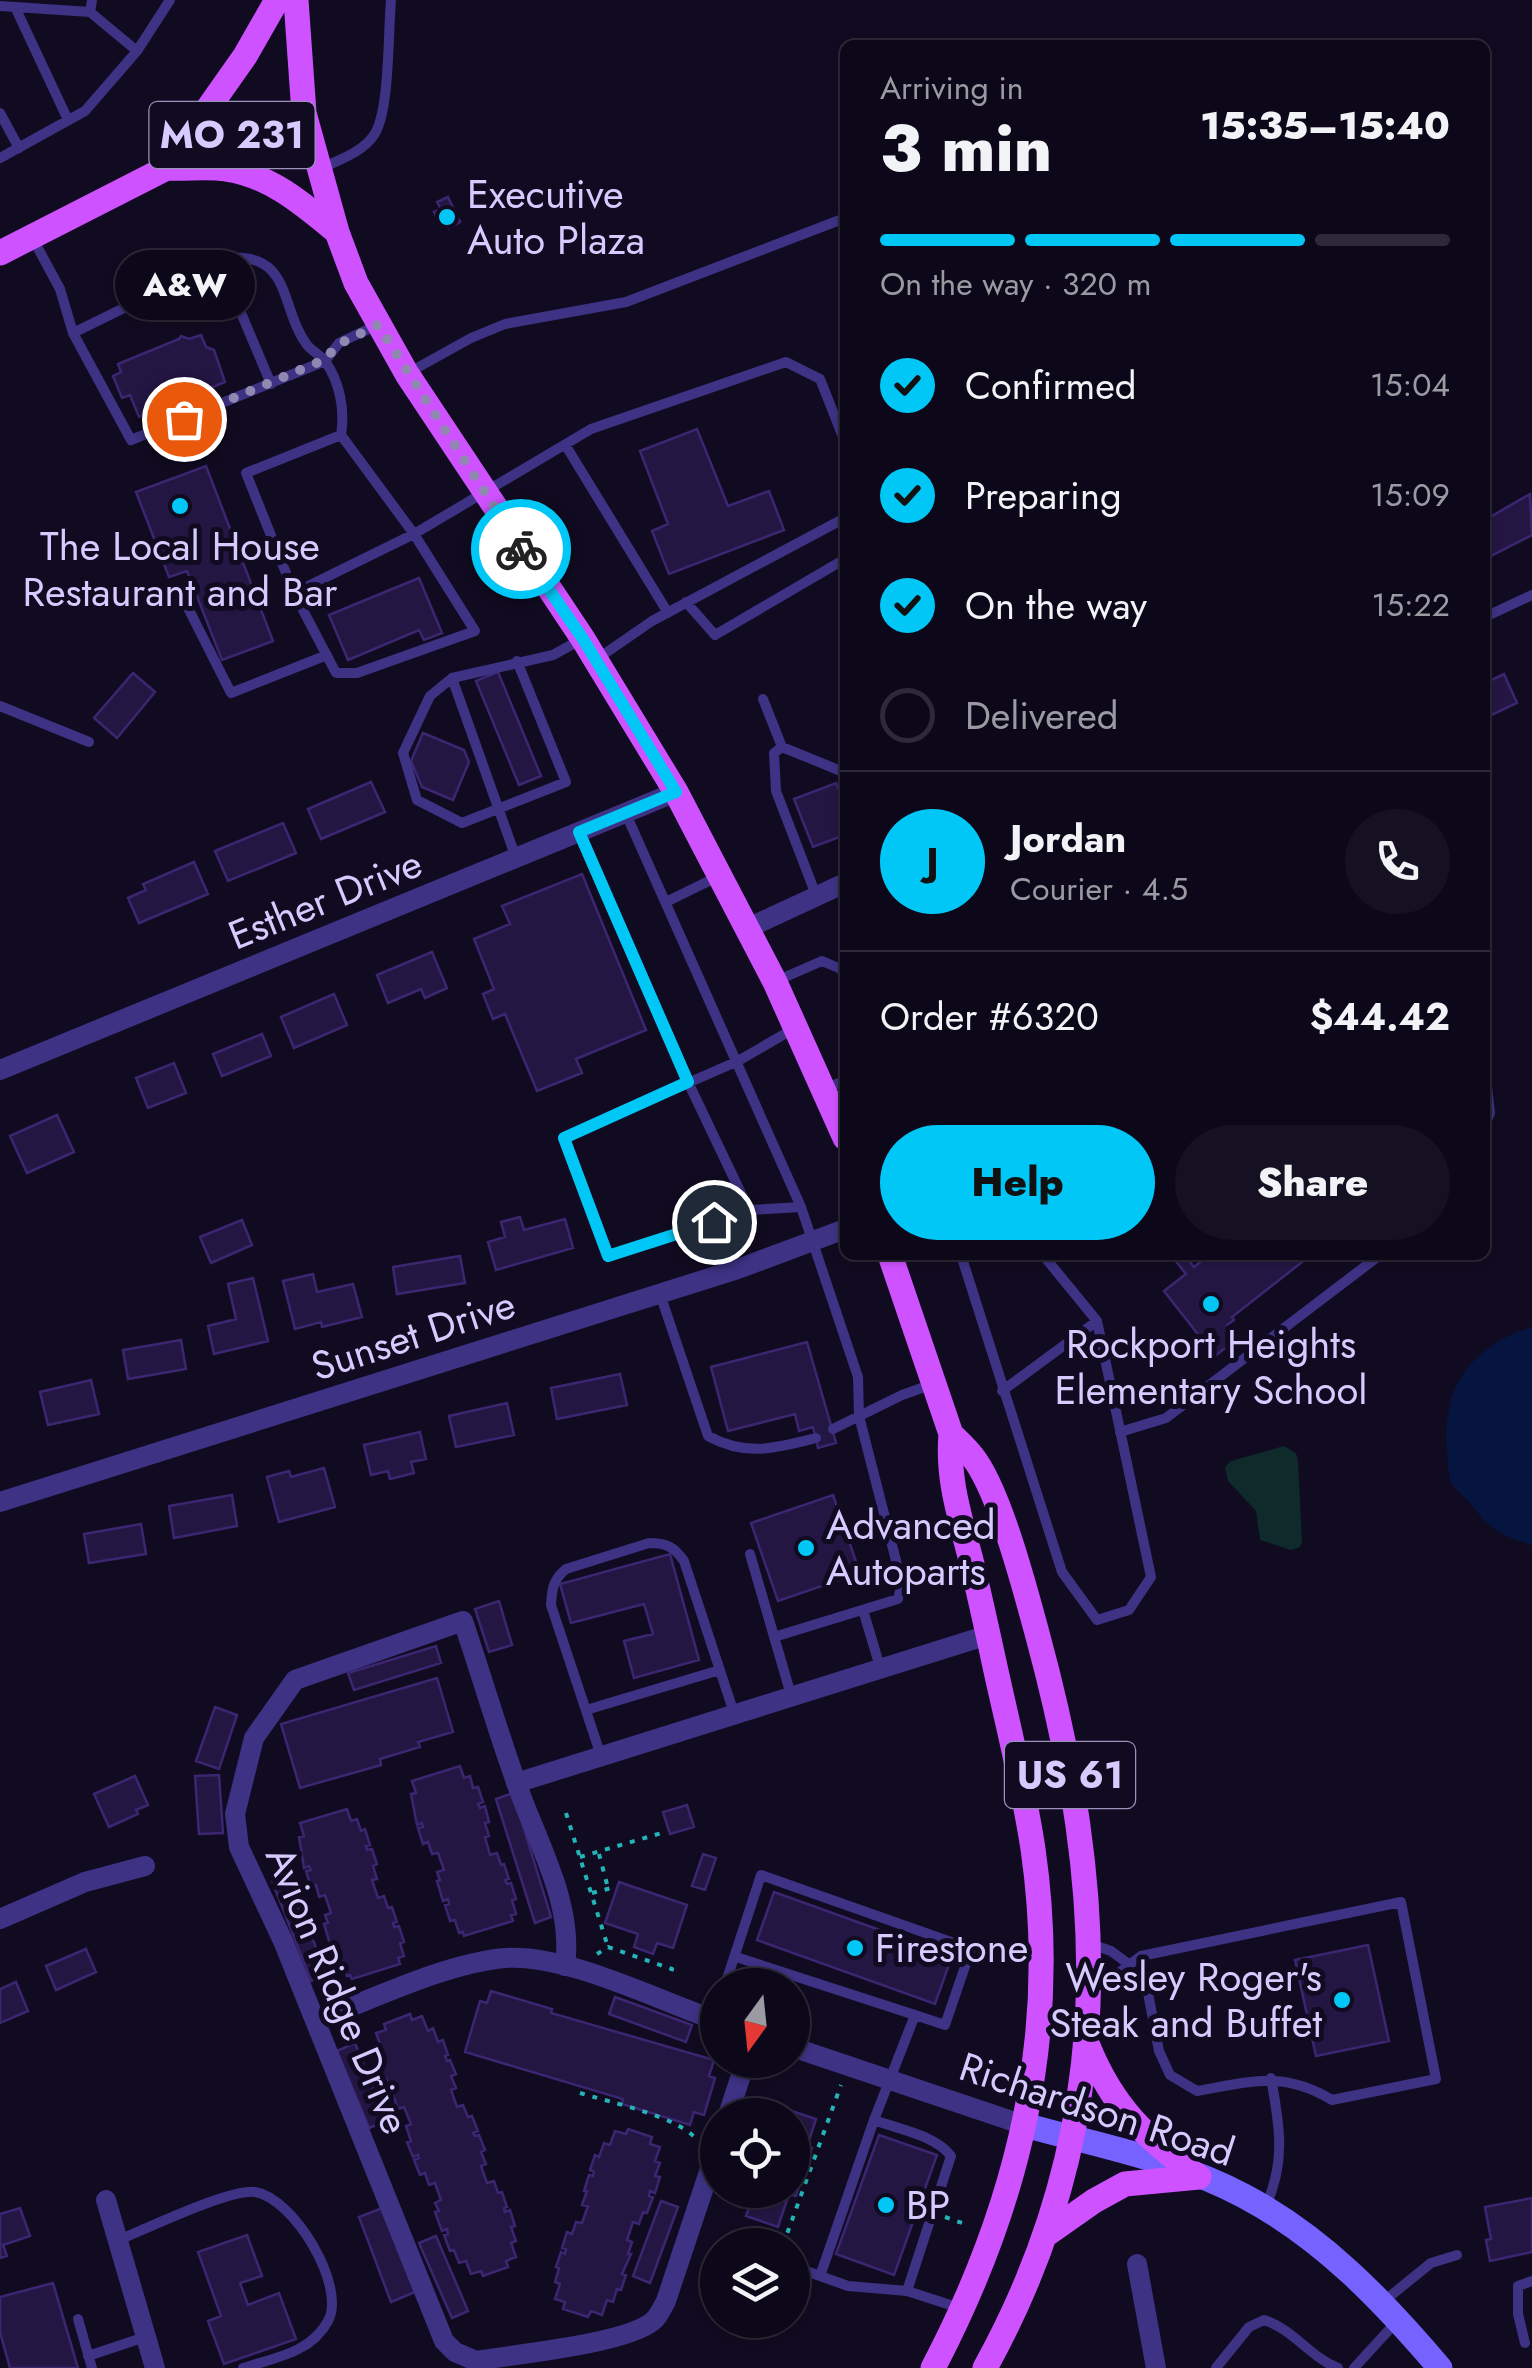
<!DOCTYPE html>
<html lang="en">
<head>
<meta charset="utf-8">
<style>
  :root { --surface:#0d0819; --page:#161122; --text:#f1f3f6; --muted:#9a9aa2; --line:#2d2938; --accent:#00c7f6 }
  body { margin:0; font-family:Jost,sans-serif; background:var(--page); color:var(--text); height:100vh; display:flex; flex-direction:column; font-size:38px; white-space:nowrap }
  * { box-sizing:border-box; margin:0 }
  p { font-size:32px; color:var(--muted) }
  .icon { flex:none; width:55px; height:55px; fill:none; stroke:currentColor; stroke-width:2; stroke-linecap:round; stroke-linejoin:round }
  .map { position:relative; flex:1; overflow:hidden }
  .side { position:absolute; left:840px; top:40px; width:650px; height:1220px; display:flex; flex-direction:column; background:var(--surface); border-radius:15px; box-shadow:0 2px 8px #0004,0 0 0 2px var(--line) }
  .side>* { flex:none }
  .needle { width:65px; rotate:195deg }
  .controls { position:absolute; left:700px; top:1968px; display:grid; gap:20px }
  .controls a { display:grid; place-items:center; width:110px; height:110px; border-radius:50%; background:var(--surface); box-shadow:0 2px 8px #0004,0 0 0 2px var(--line); font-size:50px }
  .pin { position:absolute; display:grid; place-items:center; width:85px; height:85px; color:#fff; margin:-42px; border:5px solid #fff; border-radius:50%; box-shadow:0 2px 10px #0007 }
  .courier { position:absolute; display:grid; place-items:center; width:100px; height:100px; margin:-50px; border:8px solid #00c7f6; border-radius:50%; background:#fff; color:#222; box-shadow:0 2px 12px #0007 }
  .bubble { position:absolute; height:70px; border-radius:35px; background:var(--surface); box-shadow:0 2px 8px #0004,0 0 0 2px var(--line); font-size:32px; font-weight:800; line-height:70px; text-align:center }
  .overview em { font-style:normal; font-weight:800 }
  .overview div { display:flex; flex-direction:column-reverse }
  .overview { display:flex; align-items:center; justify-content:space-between; height:170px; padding:0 40px }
  h1 { font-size:65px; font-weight:800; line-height:75px }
  .bar { display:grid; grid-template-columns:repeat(4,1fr); gap:15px 10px; align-content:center; height:120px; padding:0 40px }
  .bar i { height:12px; border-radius:8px; background:var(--line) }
  .bar .active { background:var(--accent) }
  .bar p { grid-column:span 4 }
  .line { display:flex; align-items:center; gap:25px; padding:0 40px; border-top:2px solid var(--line) }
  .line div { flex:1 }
  .round { display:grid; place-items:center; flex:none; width:105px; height:105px; border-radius:52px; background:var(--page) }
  ol { padding:0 40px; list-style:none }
  li { display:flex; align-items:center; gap:30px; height:110px }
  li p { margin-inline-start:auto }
  li .icon { padding:10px; border-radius:50%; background:var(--accent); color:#111; stroke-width:4 }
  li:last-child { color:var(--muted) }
  li i { width:55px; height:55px; border:5px solid var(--line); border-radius:50% }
  .cta { display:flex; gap:20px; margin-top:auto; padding:20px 40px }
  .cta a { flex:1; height:115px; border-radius:60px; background:var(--accent); color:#111; font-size:40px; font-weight:800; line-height:115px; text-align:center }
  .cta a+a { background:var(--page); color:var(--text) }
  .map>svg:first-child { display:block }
  .green { fill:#0e2a2b }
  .water { fill:#051540 }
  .building { fill:#231643; stroke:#3c2671; stroke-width:2.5 }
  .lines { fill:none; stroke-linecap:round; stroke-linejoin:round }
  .path { stroke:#24b5ba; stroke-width:4; stroke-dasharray:5 8; stroke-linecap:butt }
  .lane { stroke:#3d3284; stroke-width:10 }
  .street { stroke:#3d3284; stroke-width:20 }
  .secondary { stroke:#7562ff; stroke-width:25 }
  .primary { stroke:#ce52ff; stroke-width:25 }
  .done { stroke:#9188b1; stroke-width:10; stroke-dasharray:0 18 }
  .route { stroke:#00c7f6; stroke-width:12 }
  .poi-dot { fill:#00c7f6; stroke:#110b21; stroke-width:4 }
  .labels { text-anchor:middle; stroke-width:10; stroke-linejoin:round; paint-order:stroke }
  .shield { fill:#110b21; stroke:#9b91bc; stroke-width:2.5 }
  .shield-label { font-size:38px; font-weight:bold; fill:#d6cbff }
  .poi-label { font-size:40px; fill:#d6cbff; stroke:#110b21; text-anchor:start }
  .street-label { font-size:40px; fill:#d6cbff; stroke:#110b21 }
</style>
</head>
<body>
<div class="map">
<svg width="1532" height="2368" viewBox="0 0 1532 2368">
  <rect width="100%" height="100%" fill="#110b21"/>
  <!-- green -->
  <path class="green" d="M1284 1446 1296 1453 1298 1461 1302 1541 1300 1547 1291 1550 1260 1540 1256 1511 1228 1481 1225 1467 1231 1461Z"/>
  <!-- water -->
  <path class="water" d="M1532 1327V1545C1498 1534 1492 1531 1470 1503 1465 1497 1458 1492 1453 1486 1447 1477 1448 1459 1447 1448 1442 1385 1472 1346 1532 1327Z"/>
  <!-- building -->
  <path class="building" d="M448 197 460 222 449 228 446 221 440 224 434 212 441 209 437 202Z
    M201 335 206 347 214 350 225 382 196 394 198 399 179 407 177 402 139 417 130 395 122 398 113 376 121 372 118 364 179 339 181 336 189 339Z
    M697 429 728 506 769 491 784 530 669 574 652 531 668 524 640 451Z
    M206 466 273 641 222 660 187 571 169 577 136 492Z
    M1530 494 1532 535 1485 559V520Z
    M419 578 442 633 424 640 419 630 348 660 329 615Z
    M498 672 541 776 519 785 476 681Z
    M133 673 155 692 117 738 94 718Z
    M1504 674 1517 703 1485 718V683Z
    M423 733 464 750 469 762 453 800 422 787 411 761Z
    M371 782 385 812 321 839 308 809Z
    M836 783 845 805V835L813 847 794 799Z
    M283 823 296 853 228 881 215 851Z
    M194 862 208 894 139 923 128 898 146 890 143 884Z
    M582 874 646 1030 576 1059 582 1073 537 1091 505 1014 493 1019 483 994 494 989 474 939 510 924 502 906Z
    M432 952 447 988 425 998 421 989 388 1003 377 975Z
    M334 994 347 1025 294 1048 281 1017Z
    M262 1034 271 1056 222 1076 213 1054Z
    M174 1063 186 1093 148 1108 136 1078Z
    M57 1115 74 1152 27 1173 10 1136Z
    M520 1217 524 1230 565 1219 573 1248 496 1270 488 1242 505 1237 501 1222Z
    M242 1220 252 1245 211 1263 200 1237Z
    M1171 1255H1184L1194 1267 1209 1255H1311L1232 1317 1234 1320 1227 1325 1237 1339 1215 1356 1164 1291 1186 1274Z
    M460 1256 465 1283 397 1294 393 1267Z
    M313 1274 317 1292 353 1284 362 1317 322 1327 321 1322 295 1329 283 1281Z
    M253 1278 268 1341 214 1354 208 1326 236 1319 228 1284Z
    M181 1340 186 1369 128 1379 123 1350Z
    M807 1342 836 1443 818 1448 813 1427 799 1431 795 1414 728 1431 711 1367Z
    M620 1374 627 1405 557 1419 551 1388Z
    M91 1380 99 1414 48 1425 40 1392Z
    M507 1403 514 1435 456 1447 449 1416Z
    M420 1432 426 1459 411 1462 414 1473 390 1479 388 1471 371 1475 364 1445Z
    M324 1468 335 1507 279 1522 267 1477 289 1471 291 1477Z
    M232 1495 237 1526 174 1538 169 1506Z
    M833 1495 860 1573 778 1601 751 1523Z
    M141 1524 146 1554 89 1563 84 1534Z
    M670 1554 699 1660 634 1678 624 1641 653 1634 644 1604 571 1623 560 1584Z
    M499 1601 512 1645 489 1652 475 1609Z
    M436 1646 441 1663 354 1690 348 1673Z
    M437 1678 453 1732 418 1742 420 1747 380 1759 381 1765 300 1788 281 1724Z
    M215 1707 237 1715 219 1769 196 1761Z
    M460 1766 464 1778 470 1776 473 1788 478 1787 483 1802 478 1804 480 1808 485 1806 489 1822 485 1823 489 1836 485 1837 490 1855 497 1853 501 1865 504 1864 509 1879 505 1880 507 1884 511 1883 516 1899 512 1900 516 1914 511 1915 513 1921 464 1936 463 1932 459 1933 455 1920 450 1921 445 1905 449 1904 448 1899 443 1901 437 1881 440 1880 437 1872 444 1870 438 1853 432 1854 428 1842 423 1844 418 1828 423 1827 422 1823 417 1825 411 1794 416 1793 412 1781Z
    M219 1775 223 1833 199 1834 195 1776Z
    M135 1776 148 1805 136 1810 138 1814 109 1827 94 1794Z
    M513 1793 551 1917 535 1923 496 1799Z
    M687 1805 694 1827 670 1834 663 1812Z
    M347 1809 351 1821 357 1819 361 1831 365 1829 370 1845 366 1846 367 1850 372 1849 377 1864 373 1866 377 1879 372 1880 378 1898 384 1896 388 1908 392 1907 397 1922 393 1923 394 1927 399 1926 404 1942 400 1943 404 1956 398 1958 400 1964 352 1979 350 1975 347 1976 342 1962 338 1964 333 1948 337 1947 335 1942 330 1944 324 1924 328 1923 325 1915 331 1913 325 1895 319 1897 316 1885 311 1887 306 1871 311 1870 309 1866 304 1868 299 1837 304 1836 300 1823Z
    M703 1854 716 1858 705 1890 692 1886Z
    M287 1875 327 1975 311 1981 272 1881Z
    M619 1882 687 1905 673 1948 657 1943 653 1954 634 1947 638 1934 605 1923Z
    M774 1892 952 1956 935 2004 757 1940Z
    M1368 1945 1389 2041 1316 2056 1295 1960Z
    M86 1949 96 1972 56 1990 46 1966Z
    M16 1982 28 2011 0 2023V1989Z
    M491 1991 552 2009 551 2013 714 2060 709 2076 715 2078 704 2115 694 2112 690 2125 622 2104 623 2099 465 2052 480 2001 487 2003Z
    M615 1997 692 2025 686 2042 609 2014Z
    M410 2014 412 2020 422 2016 428 2031 433 2028 438 2042 443 2040 448 2055 445 2056 447 2061 450 2060 456 2074 451 2076 456 2088 451 2090 457 2107 463 2105 468 2117 472 2116 478 2131 473 2133 475 2136 479 2135 485 2150 481 2152 486 2164 481 2166 487 2183 494 2181 498 2193 502 2192 507 2207 504 2208 505 2212 510 2210 515 2226 511 2227 516 2241 511 2243 516 2257 506 2261 508 2267 483 2276 481 2271 471 2274 466 2261 459 2263 454 2250 450 2251 444 2235 448 2234 447 2229 442 2231 435 2212 439 2211 435 2203 441 2200 435 2183 429 2185 425 2173 420 2175 414 2160 419 2158 418 2155 413 2157 407 2142 411 2141 406 2126 411 2124 404 2107 398 2109 394 2098 390 2100 384 2084 388 2082 386 2079 382 2080 375 2064 381 2063 376 2050 381 2047 376 2033 386 2030 384 2024Z
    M355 2043 386 2121 369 2128 337 2051Z
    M783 2108 816 2119 807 2147 812 2148 796 2196 789 2194 778 2227 746 2216 755 2190H792V2115H781Z
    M628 2129 652 2137 650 2144 660 2147 655 2161 660 2163 655 2176 660 2177 655 2193 650 2191 649 2196 653 2197 647 2213 643 2212 639 2224 633 2222 627 2240 632 2242 628 2254H631L622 2274 626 2275 621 2290 617 2289 613 2302 607 2300 602 2315 591 2311 588 2317 563 2309 565 2302 555 2299 560 2284 555 2282 559 2268 556 2267 561 2252 565 2254 566 2249 562 2248 567 2232 572 2234 576 2222 582 2223 588 2206 582 2205 587 2191H584L589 2175 593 2176 594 2172 590 2170 595 2155 599 2157 604 2143 610 2145 615 2131 626 2134Z
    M879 2135 937 2155 894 2275 836 2254Z
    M1532 2198V2252L1490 2261 1486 2240 1491 2239 1485 2207Z
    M661 2201 678 2207 650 2283 633 2276Z
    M20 2208 30 2236 3 2245 7 2256 0 2258V2214Z
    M382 2208 415 2292 391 2302 359 2217Z
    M247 2235 262 2276 240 2283 248 2305 279 2293 296 2339 224 2364 208 2321 221 2316 198 2252Z
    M436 2236 468 2311 452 2318 419 2243Z
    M53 2283 78 2368H10L0 2332V2297Z"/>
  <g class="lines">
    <!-- path -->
    <path class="path" d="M566 1813 608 1947
      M599 1854 608 1888
      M580 1857 665 1832
      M592 1893 615 1887
      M597 1954 608 1947 672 1969 669 1978
      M580 2093C609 2102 679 2117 696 2139
      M945 2217 965 2224
      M783 2245 841 2085"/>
    <!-- lane -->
    <path class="lane" d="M92 0 90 12 137 51
      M0 6 90 12
      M15 7 68 120
      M0 113 19 148
      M0 158 85 111 137 51 170 0
      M320 169C338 160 362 153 374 135 390 112 388 31 391 0
      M33 239 60 289 73 333 131 440 325 361 339 343 377 325
      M220 263 271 384
      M73 333 226 258C293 252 279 307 307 345 312 351 320 355 325 361 340 382 345 410 341 435
      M408 373 471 338 505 324 626 302 845 218
      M566 446 668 613
      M294 593 246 473 341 435 414 534 475 631 357 673H336L294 593 414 534 591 429 786 362 820 379 845 442
      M182 596 231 693 327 655
      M686 602 715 635 845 559
      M1485 617 1532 595
      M597 659 652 621 843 519 845 514
      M452 678 430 696 403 753 417 800 462 823 566 782 517 661
      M763 699 782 747 841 771 845 780
      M0 706 89 742
      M782 747 774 753 776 791 816 895
      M626 814 801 1207 858 1377 859 1416 902 1584 898 1599 774 1637
      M579 833 688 1082 749 1210
      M516 858 452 678 553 655 582 639
      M666 902 719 876
      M776 981 822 961 841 969 845 978
      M795 1028 738 1061 563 1138 609 1256 749 1210 801 1207
      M1485 1069 1490 1113 1485 1125
      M824 1090 845 1080
      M961 1255 1062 1572 1097 1620 1129 1610 1151 1577 1097 1321 1002 1391
      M1043 1255 1097 1321
      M660 1294 708 1436C746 1457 776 1448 816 1438
      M833 1429 902 1395 933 1384
      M1120 1432 1166 1418 1380 1255
      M750 1554 791 1695
      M863 1610 880 1667
      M586 1710 720 1670
      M601 1756 551 1605C552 1588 553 1580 566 1569L649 1543C667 1543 674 1547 684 1561L734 1713
      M1091 1944 1111 1951 1130 1965
      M736 1957 915 2015
      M725 1985 761 1875 971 1949 945 2025 915 2015 874 2120 820 2276
      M1090 1986 1112 1978 1141 1956 1401 1902 1436 2079 1332 2100C1283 2070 1249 2082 1197 2091L1170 2075 1159 2051 1141 1956
      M874 2120C898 2129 935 2135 951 2156L907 2291
      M1265 2208C1286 2162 1280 2127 1271 2078
      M118 2240C147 2229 228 2189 255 2192 294 2198 347 2287 328 2321 311 2353 274 2358 243 2368
      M792 2266 848 2286 907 2291 963 2309
      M1384 2301 1431 2263 1457 2255
      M78 2319 92 2368
      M1525 2343 1518 2314V2286L1532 2281
      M88 2356 145 2337
      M1216 2368 1249 2327 1264 2320C1293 2329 1310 2357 1338 2368
      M1354 2368 1397 2321"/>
    <!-- street -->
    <path class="street" d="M748 928 845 883
      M0 1070 676 792
      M0 1502 738 1269 845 1229
      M516 1783 988 1635
      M0 1919 85 1882 145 1866
      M565 1966C574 1902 536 1841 516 1782 497 1729 481 1674 463 1621L295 1680 254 1738 235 1814 239 1847 283 1941 444 2341 455 2352 476 2361C515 2354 626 2344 653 2321 659 2316 662 2308 666 2301L718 2145
      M315 2021C371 2000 446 1963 505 1958 565 1953 659 2001 718 2021
      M792 2047 1024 2125
      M728 2115 746 2060
      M106 2200 155 2368
      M1137 2264 1156 2368"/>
    <!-- secondary -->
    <path class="secondary" d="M1024 2125C1097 2145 1177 2160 1244 2196 1323 2238 1383 2301 1440 2368"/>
    <!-- primary -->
    <path class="primary" d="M296 0 304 113 337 232 356 283 407 374 583 639 676 792 775 982 845 1138
      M171 161 245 56 277 0
      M169 168C188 169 208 166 226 169 270 175 304 205 337 232
      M0 253 241 130 304 113
      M890 1255 951 1434C947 1479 960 1517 971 1560 980 1597 988 1634 996 1671 1009 1730 1024 1789 1033 1849 1060 2034 1019 2204 933 2368
      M951 1434C958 1441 966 1448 972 1456 999 1489 1025 1589 1037 1633 1108 1893 1119 2126 985 2368
      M1088 2046C1113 2108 1146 2138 1199 2177
      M1047 2234 1094 2201 1125 2184 1199 2177"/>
  </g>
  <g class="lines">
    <!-- done -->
    <path class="done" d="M184 419 324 360 339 344 378 325 521 549"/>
    <!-- route -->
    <path class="route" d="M521 549 583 639 676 792 579 832 688 1082 564 1138 608 1256 714 1222"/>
  </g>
  <!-- markers -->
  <g class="poi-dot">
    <circle cx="447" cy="217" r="10"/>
    <circle cx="180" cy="506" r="10"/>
    <circle cx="1211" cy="1304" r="10"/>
    <circle cx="806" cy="1548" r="10"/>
    <circle cx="855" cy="1948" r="10"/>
    <circle cx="1342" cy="2000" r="10"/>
    <circle cx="886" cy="2205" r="10"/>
  </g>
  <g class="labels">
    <!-- shield labels -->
    <g class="shield">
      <rect x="149.5" y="102" width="165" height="66" rx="8"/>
      <rect x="1005" y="1742" width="130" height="66" rx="8"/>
    </g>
    <g class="shield-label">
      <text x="232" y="148">MO 231</text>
      <text x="1070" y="1788">US 61</text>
    </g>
    <!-- poi labels -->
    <g class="poi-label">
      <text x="467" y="208">Executive<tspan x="467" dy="46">Auto Plaza</tspan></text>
      <text x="180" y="560" text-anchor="middle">The Local House<tspan x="180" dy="46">Restaurant and Bar</tspan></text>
      <text x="1211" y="1358" text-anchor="middle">Rockport Heights<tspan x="1211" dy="46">Elementary School</tspan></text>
      <text x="826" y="1539">Advanced<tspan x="826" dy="46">Autoparts</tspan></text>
      <text x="875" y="1962">Firestone</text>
      <text x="1322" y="1991" text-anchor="end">Wesley Roger's<tspan x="1322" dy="46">Steak and Buffet</tspan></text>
      <text x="906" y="2219">BP</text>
    </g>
    <!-- street labels -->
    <g class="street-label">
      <text transform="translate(325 899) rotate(-22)" y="14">Esther Drive</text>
      <text transform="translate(413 1335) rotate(-18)" y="14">Sunset Drive</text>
      <text transform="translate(338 1990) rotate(67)" y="14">Avion Ridge Drive</text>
      <text transform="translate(1097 2109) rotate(18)" y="14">Richardson Road</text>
    </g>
  </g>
</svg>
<div class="controls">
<a><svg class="needle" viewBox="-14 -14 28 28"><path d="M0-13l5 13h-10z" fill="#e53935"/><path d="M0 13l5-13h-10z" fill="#9a9aa2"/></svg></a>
<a><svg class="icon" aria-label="locate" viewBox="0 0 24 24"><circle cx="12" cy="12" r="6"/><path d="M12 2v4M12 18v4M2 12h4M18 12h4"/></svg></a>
<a><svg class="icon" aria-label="layers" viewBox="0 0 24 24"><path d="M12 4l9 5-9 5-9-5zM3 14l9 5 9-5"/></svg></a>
</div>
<div class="pin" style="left:184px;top:419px;background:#ea580c"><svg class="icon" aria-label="bag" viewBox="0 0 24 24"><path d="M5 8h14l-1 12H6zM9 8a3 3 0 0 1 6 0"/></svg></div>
<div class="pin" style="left:714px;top:1222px;background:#1f2937"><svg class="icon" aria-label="home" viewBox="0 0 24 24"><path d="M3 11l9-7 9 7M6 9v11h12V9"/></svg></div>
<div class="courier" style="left:521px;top:549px"><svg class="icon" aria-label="bike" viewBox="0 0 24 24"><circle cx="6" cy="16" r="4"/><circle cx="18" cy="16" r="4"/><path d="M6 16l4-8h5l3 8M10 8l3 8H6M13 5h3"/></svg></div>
<div class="bubble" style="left:115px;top:250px;width:140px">A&amp;W</div>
<section class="side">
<div class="overview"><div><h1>3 min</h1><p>Arriving in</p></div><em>15:35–15:40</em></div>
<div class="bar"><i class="active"></i><i class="active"></i><i class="active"></i><i></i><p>On the way · 320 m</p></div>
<ol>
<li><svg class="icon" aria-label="check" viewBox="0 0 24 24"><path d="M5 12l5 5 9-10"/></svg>Confirmed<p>15:04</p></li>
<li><svg class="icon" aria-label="check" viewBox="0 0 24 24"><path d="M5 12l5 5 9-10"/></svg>Preparing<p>15:09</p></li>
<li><svg class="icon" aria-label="check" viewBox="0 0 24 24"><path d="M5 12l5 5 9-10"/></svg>On the way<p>15:22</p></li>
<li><i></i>Delivered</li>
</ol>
<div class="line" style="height:180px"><b class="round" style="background:var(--accent);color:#111">J</b><div><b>Jordan</b><p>Courier · 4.5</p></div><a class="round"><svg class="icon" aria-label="phone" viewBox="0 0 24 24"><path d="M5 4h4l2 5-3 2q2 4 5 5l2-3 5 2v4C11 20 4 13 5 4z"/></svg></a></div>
<div class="line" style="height:130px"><div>Order #6320</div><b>$44.42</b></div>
<div class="cta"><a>Help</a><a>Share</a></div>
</section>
</div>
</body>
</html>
